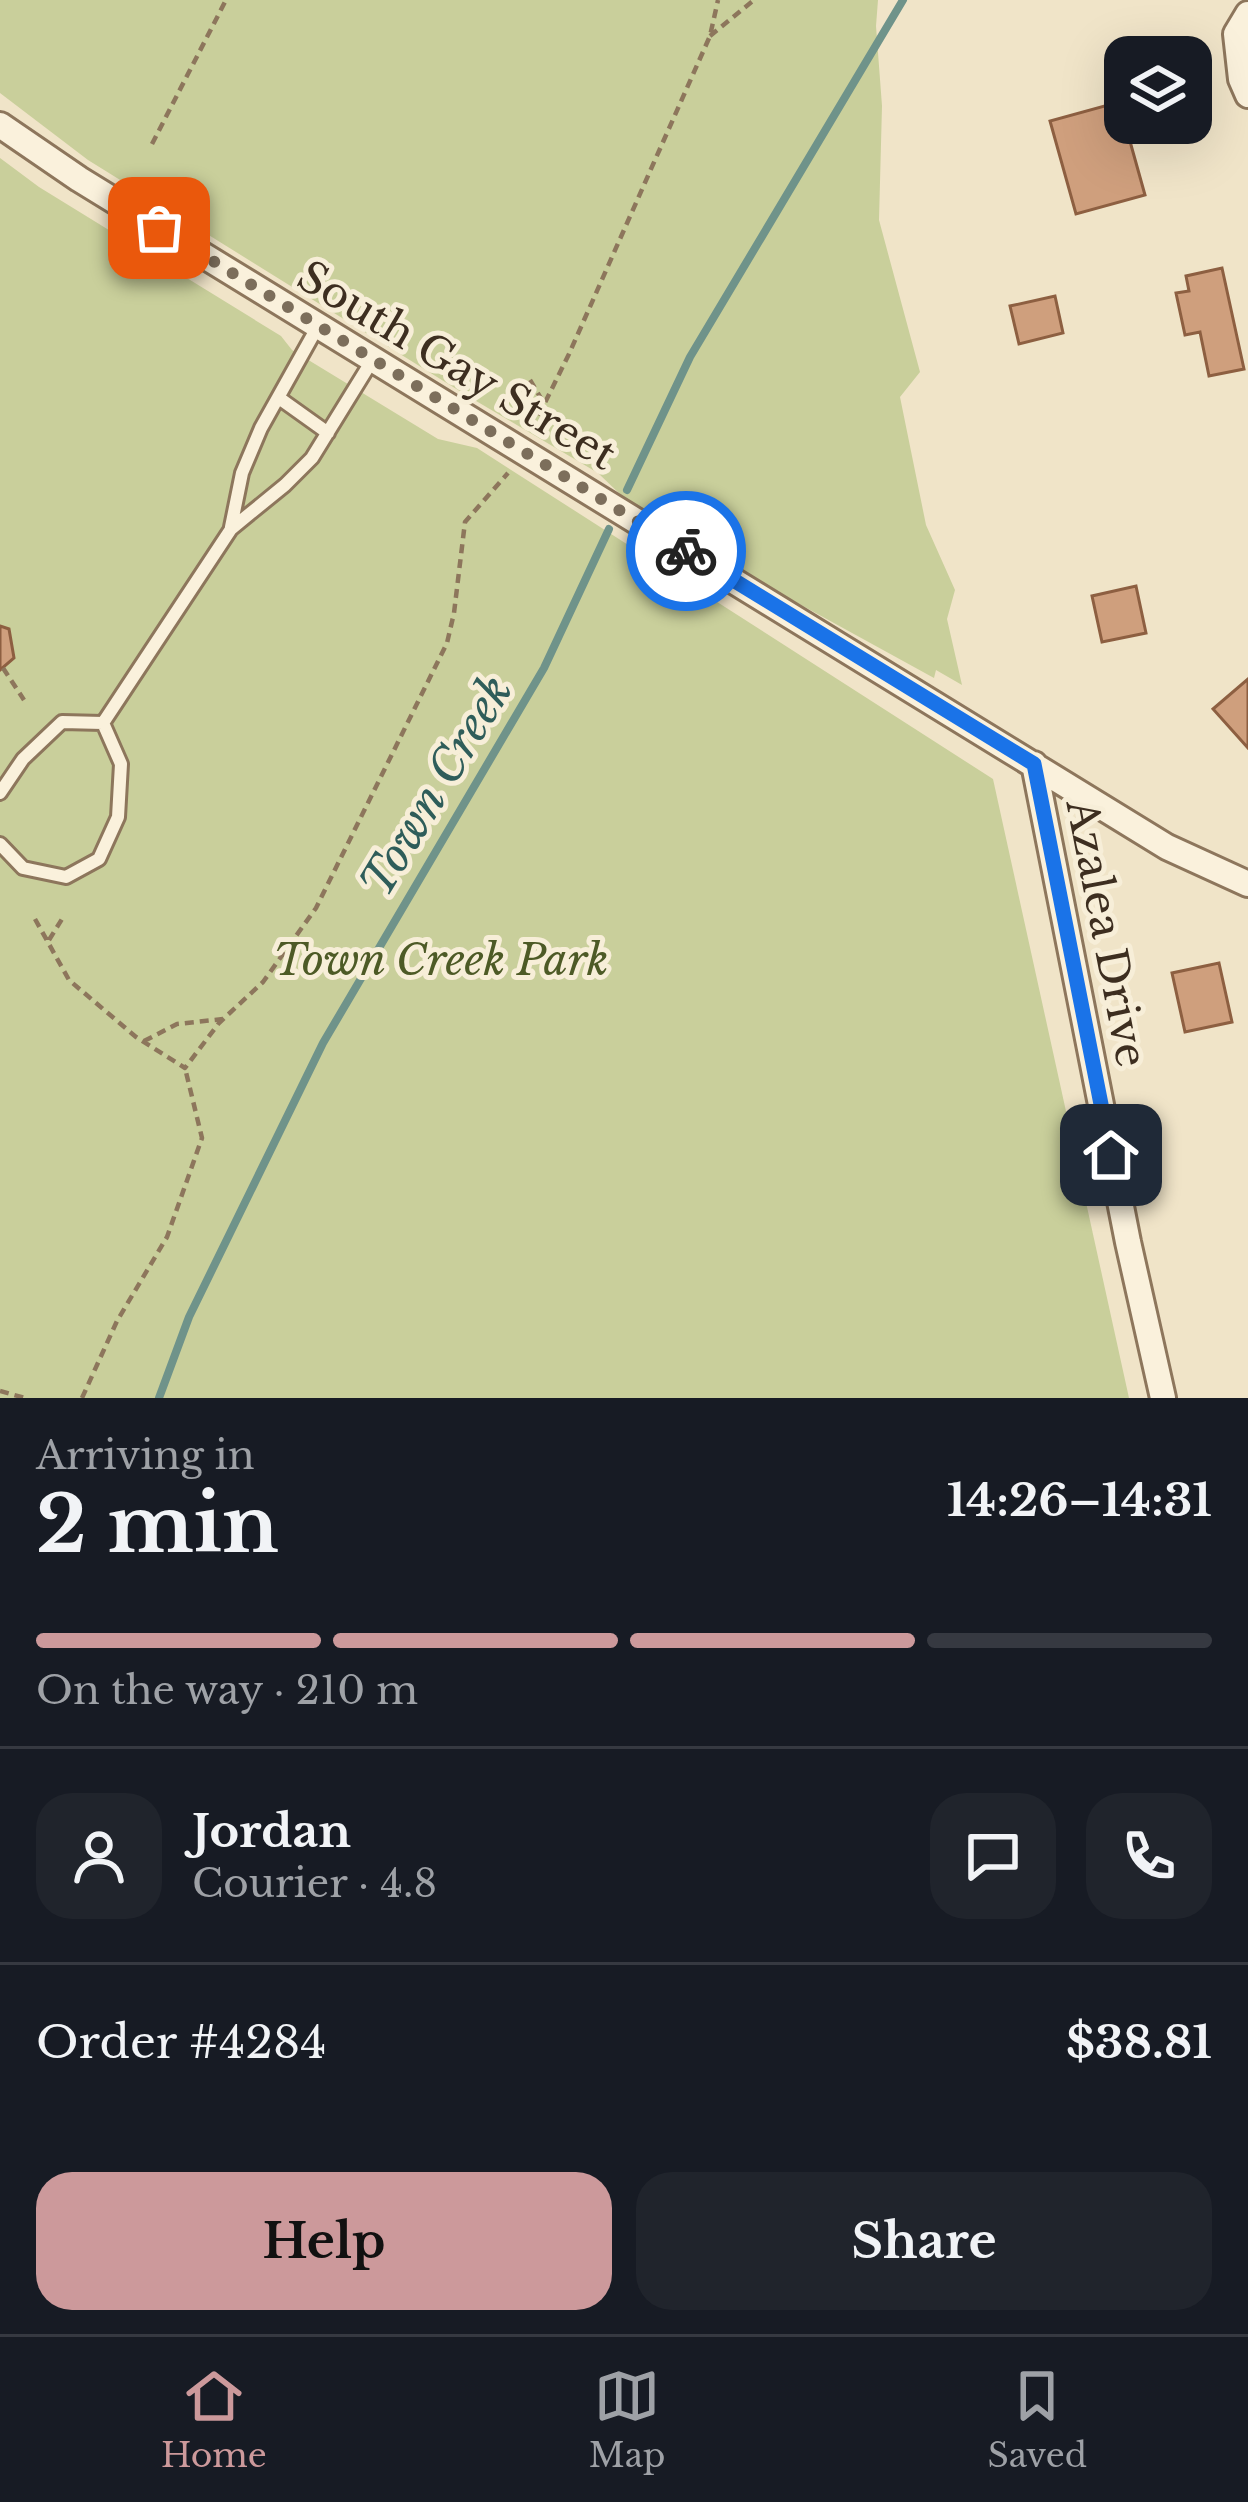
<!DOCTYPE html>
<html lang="en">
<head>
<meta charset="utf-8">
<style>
  :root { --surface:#171b24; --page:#20242c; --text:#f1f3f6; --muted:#9ea1a6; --line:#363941; --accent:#cc999b }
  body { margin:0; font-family:"Libre Baskerville",serif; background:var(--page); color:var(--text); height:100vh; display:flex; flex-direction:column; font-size:45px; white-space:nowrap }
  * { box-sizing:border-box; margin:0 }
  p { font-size:39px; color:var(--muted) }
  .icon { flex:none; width:66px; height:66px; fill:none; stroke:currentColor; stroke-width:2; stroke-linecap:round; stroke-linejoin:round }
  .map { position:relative; height:1398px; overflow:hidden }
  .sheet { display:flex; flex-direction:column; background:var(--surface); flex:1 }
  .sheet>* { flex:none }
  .buttons { position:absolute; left:1104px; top:36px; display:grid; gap:24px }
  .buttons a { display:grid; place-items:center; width:108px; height:108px; border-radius:24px; background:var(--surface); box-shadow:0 12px 48px #0002; font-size:60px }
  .pin { position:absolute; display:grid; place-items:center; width:102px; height:102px; color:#fff; margin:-51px; border-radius:24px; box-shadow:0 6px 18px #0006 }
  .courier { position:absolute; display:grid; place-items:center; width:120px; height:120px; margin:-60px; border:9px solid #1a73e8; border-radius:50%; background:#fff; color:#222; box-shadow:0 3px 15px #0007 }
  .overview em { font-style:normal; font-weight:800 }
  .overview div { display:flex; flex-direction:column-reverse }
  .overview { display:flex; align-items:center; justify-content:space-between; height:204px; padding:0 36px }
  h1 { font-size:78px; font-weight:800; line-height:90px }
  .bar { display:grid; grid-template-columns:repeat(4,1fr); gap:18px 12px; align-content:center; height:144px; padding:0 36px }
  .bar i { height:15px; border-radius:9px; background:var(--line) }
  .bar .active { background:var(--accent) }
  .bar p { grid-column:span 4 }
  .line { display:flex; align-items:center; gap:30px; padding:0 36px; border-top:3px solid var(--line) }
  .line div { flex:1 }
  .round { display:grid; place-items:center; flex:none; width:126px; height:126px; border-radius:36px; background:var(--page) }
  .action { display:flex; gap:24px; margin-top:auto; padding:24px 36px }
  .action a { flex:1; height:138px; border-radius:36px; background:var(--accent); color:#111; font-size:48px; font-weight:800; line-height:138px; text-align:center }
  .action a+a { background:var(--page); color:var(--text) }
  .tabs { display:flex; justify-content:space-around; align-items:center; height:168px; border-top:3px solid var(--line); background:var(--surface); font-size:33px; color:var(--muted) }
  .tabs a { display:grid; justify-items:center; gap:6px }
  .tabs .active { color:var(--accent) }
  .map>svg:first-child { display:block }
  .green { fill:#c9cf9b }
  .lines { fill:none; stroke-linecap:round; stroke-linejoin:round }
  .stream { stroke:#6f938a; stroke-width:8 }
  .building { fill:#cf9f7d; stroke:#8d5f41; stroke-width:3 }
  .service-casing { stroke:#8d765c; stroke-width:18 }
  .minor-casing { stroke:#8d765c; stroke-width:30 }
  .path { stroke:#8d765c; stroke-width:4.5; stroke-dasharray:9 6; stroke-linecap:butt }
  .service { stroke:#faf1dc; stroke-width:12 }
  .minor { stroke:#faf1dc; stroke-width:24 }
  .done { stroke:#7c6e5b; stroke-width:12; stroke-dasharray:0 21.6 }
  .route { stroke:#1a73e8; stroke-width:15 }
  .labels { text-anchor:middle; stroke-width:10; stroke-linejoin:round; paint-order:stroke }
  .street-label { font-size:42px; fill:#3d2e20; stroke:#f7eed8 }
  .park-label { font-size:42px; font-style:italic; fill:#4d5a26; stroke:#f7eed8 }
  .water-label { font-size:45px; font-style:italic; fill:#2f5d5a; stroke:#f7eed8 }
</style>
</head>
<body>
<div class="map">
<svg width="1248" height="1398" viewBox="0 0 1248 1398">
  <rect width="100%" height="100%" fill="#f0e4c8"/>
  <!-- green -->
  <path class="green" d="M0 0H878L876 26 882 106 879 220 920 372 900 397 926 525 955 590 947 619 962 685 936 670 934 678 732 567 680 529 624 498 598 473 466 395 88 160 0 93Z
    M0 158 39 187 281 336 292 350 438 439 477 448 993 779 1129 1398H0Z"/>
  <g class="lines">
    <!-- stream -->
    <path class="stream" d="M627 490 690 357 903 0
      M159 1398 189 1317 323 1043 544 668 609 529"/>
  </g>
  <!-- building -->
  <path class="building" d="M1119 102 1145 195 1076 214 1050 121Z
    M1222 268 1244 369 1209 376 1200 332 1185 335 1176 293 1189 291 1186 276Z
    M1055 296 1063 333 1019 344 1010 306Z
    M1136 586 1146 633 1102 642 1092 596Z
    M0 626 9 629 14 658 0 670Z
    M1248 679V748L1213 709Z
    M1219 963 1232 1022 1185 1032 1172 973Z"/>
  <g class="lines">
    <defs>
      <path id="service" d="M279 398 328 433
        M231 527 242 473 261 428 318 326
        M103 723 231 529 285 485 312 458 373 359
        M0 793 23 759 62 722 103 723
        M0 844 23 868 66 877 99 859 118 817 121 764 103 723"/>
      <path id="minor" d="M1248 14 1236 34 1241 79 1248 95
        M0 125 79 179 1167 847 1248 884
        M1034 764 1128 1242 1163 1398"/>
    </defs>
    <!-- service casing -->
    <use href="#service" class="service-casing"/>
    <!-- minor casing -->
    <use href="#minor" class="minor-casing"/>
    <!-- path -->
    <path class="path" d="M710 36 754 0
      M152 144 226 0
      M530 380 545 405
      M532 429 569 354 710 36 718 0
      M3 668 24 700
      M35 919 69 980 136 1037 185 1068 219 1023 263 982 316 908 447 643 454 613 465 522 508 473
      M49 940 62 919
      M144 1041 177 1024 223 1019
      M0 1391 25 1398
      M82 1398 117 1321 167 1237 202 1138 185 1068"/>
    <!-- service -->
    <use href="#service" class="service"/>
    <!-- minor -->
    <use href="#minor" class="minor"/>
  </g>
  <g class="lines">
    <!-- done -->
    <path class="done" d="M159 228 686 551"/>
    <!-- route -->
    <path class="route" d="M686 551 1034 764 1111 1155"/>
  </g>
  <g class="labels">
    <!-- street labels -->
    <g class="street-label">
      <text transform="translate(457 365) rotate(31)" y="15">South Gay Street</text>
      <text transform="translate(1107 933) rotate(79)" y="15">Azalea Drive</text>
    </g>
    <!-- park labels -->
    <g class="park-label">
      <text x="441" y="975">Town Creek Park</text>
    </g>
    <!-- water labels -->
    <g class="water-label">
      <text transform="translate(436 786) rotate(-59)" y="16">Town Creek</text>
    </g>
  </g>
</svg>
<div class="buttons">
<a><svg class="icon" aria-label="layers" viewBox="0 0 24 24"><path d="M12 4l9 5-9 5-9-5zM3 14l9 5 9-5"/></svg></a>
</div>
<div class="pin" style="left:159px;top:228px;background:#ea580c"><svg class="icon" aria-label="bag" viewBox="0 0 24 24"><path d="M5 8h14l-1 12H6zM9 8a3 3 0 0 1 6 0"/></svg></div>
<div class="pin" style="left:1111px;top:1155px;background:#1f2937"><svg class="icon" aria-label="home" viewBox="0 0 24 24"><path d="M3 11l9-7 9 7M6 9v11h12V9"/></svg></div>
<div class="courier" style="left:686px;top:551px"><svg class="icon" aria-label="bike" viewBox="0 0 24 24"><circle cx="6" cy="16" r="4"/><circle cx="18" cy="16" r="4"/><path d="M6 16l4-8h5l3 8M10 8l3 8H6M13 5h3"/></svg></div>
</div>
<section class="sheet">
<div class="overview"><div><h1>2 min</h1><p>Arriving in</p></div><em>14:26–14:31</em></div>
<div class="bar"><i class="active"></i><i class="active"></i><i class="active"></i><i></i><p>On the way · 210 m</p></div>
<div class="line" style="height:216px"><a class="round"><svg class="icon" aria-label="person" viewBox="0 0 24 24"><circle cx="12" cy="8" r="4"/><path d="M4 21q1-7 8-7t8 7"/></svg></a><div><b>Jordan</b><p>Courier · 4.8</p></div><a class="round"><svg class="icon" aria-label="chat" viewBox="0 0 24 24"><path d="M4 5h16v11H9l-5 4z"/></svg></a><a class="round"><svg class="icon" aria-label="phone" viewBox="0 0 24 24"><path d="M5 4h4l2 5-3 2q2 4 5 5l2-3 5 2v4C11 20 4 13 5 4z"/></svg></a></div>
<div class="line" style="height:156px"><div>Order #4284</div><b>$38.81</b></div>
<div class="action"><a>Help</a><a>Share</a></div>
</section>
<nav class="tabs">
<a class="active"><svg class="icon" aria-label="home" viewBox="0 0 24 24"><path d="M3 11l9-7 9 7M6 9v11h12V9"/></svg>Home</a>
<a><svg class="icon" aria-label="map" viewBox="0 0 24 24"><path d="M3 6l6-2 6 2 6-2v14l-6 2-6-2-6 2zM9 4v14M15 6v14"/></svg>Map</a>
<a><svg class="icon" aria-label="saved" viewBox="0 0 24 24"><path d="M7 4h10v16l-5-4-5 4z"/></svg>Saved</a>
</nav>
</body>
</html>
